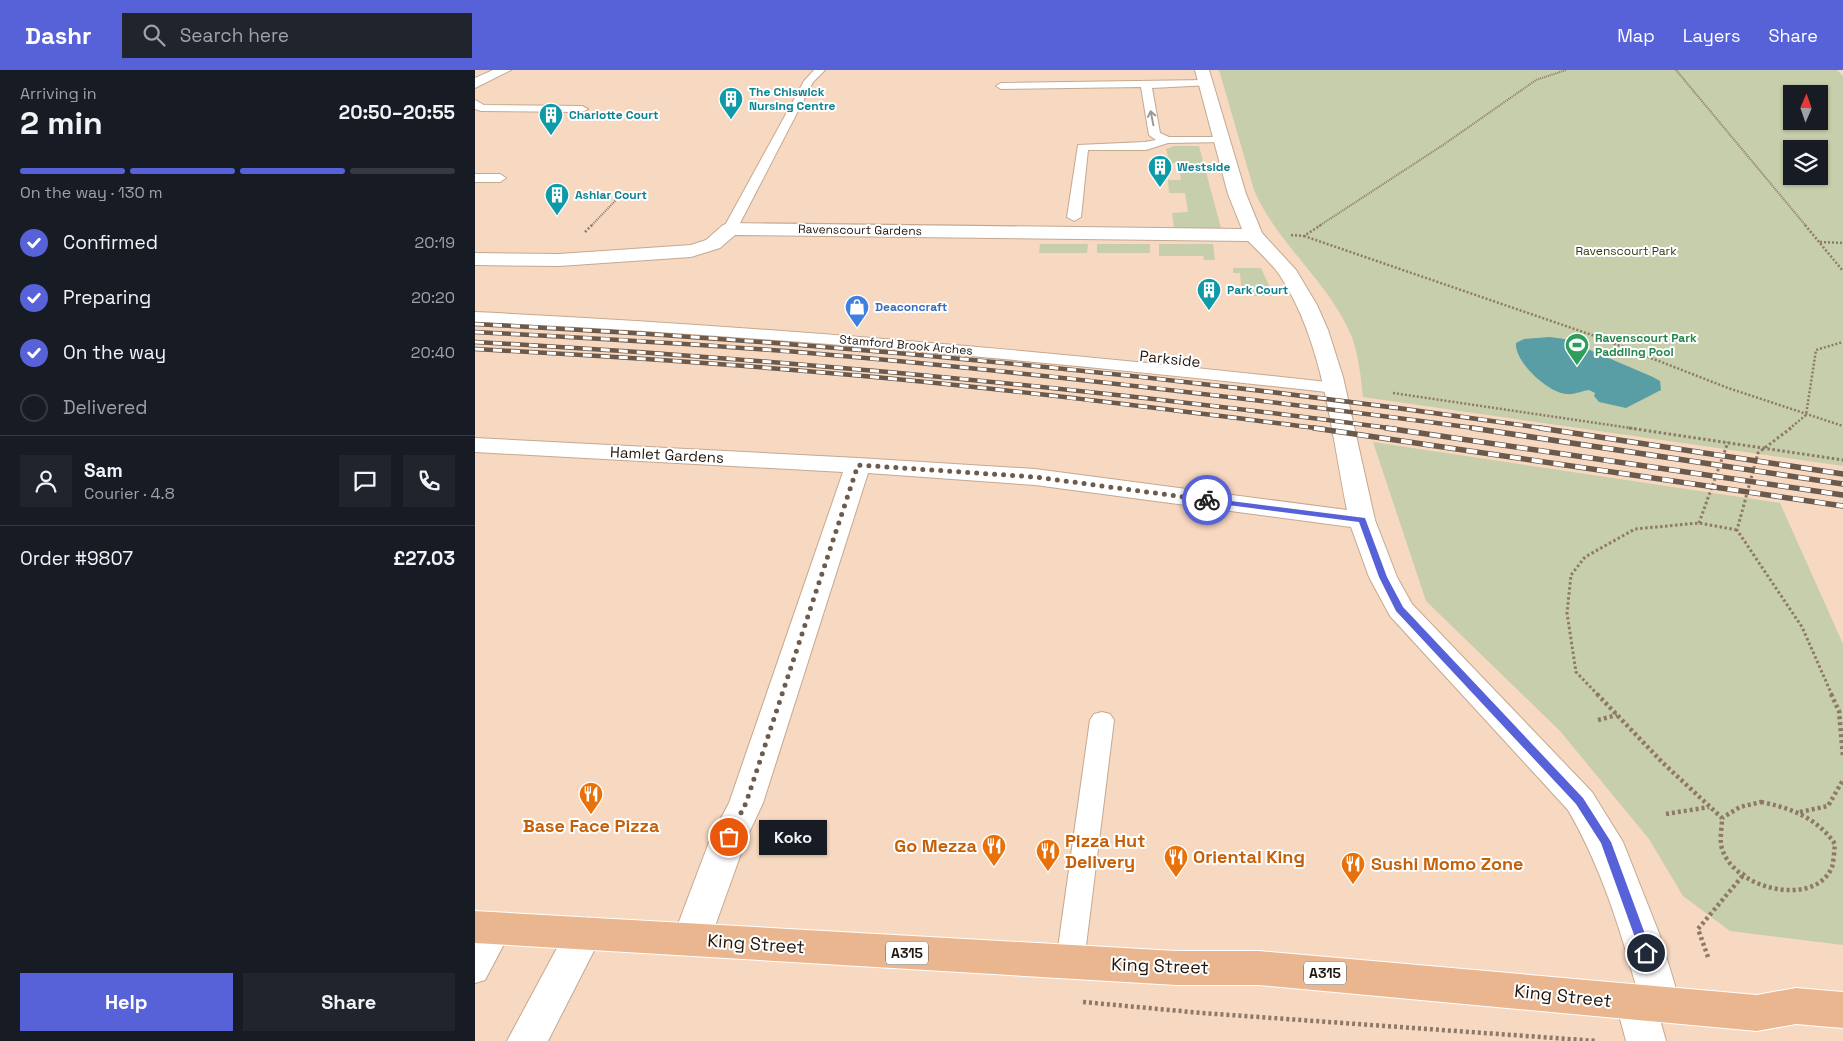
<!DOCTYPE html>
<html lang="en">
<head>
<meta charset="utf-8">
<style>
  :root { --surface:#171b24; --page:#20242c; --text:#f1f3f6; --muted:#9ea1a6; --line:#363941; --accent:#5762d9 }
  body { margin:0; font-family:"Space Grotesk",sans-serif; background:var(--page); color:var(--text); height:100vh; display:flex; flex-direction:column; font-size:19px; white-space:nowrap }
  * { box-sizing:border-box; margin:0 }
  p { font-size:16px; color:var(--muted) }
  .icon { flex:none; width:28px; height:28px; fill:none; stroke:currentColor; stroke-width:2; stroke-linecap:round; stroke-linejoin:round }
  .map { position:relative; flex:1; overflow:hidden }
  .drawer { display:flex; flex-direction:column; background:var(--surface); width:475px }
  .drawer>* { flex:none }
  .needle { width:32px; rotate:2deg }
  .fabs { position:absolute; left:1308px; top:15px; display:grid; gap:10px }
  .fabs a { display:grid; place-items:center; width:45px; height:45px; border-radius:0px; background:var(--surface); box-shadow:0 1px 4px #0004; font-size:25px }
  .pin { position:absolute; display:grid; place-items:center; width:42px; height:42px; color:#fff; margin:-21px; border:2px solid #fff; border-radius:50%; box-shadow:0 1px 5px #0007 }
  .courier { position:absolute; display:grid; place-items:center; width:50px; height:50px; margin:-25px; border:4px solid #5762d9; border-radius:50%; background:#fff; color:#222; box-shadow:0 1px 6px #0007 }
  .bubble { position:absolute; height:35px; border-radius:0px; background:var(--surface); box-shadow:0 1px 4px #0004; font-size:16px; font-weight:800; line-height:35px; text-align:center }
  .overview em { font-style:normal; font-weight:800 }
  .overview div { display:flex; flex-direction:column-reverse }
  .overview { display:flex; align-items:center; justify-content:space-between; height:85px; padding:0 20px }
  h1 { font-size:32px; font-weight:800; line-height:38px }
  .bar { display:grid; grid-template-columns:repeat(4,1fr); gap:8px 5px; align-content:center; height:60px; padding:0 20px }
  .bar i { height:6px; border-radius:4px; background:var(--line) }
  .bar .active { background:var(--accent) }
  .bar p { grid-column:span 4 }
  .line { display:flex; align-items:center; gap:12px; padding:0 20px; border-top:1px solid var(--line) }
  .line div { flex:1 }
  .round { display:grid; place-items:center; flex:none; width:52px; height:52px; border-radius:0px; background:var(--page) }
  ol { padding:0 20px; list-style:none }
  li { display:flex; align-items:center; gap:15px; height:55px }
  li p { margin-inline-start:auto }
  li .icon { padding:5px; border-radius:50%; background:var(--accent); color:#fff; stroke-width:4 }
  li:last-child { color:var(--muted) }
  li i { width:28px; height:28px; border:2px solid var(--line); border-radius:50% }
  .cta { display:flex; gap:10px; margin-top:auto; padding:10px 20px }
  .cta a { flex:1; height:58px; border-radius:0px; background:var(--accent); color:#fff; font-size:20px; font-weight:800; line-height:58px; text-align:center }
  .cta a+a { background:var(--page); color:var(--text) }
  header { display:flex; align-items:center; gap:30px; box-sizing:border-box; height:70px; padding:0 25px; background:var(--accent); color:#fff }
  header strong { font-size:24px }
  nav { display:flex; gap:28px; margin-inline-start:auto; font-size:18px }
  .search { width:350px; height:45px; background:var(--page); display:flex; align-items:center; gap:12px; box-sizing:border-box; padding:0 18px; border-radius:0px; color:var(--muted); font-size:19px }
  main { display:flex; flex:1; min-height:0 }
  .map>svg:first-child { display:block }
  .green { fill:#c7ceab; fill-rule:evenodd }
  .water { fill:#599ea5 }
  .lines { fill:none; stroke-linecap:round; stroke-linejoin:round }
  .service-casing { stroke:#c5a890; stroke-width:2 }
  .minor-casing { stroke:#c5a890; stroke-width:2 }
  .primary-casing { stroke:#fff; stroke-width:2 }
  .path-far3 { stroke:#8e7968; stroke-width:2; stroke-dasharray:1 1; stroke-linecap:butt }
  .path-far2 { stroke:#8e7968; stroke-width:2.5; stroke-dasharray:2 2; stroke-linecap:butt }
  .path-far1 { stroke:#8e7968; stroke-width:3; stroke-dasharray:2.5 2.5; stroke-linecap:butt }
  .path { stroke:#8e7968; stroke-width:4.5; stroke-dasharray:3 3; stroke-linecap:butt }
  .service { fill:#fff; fill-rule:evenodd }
  .minor { fill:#fff; fill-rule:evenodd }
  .primary { fill:#e9b68f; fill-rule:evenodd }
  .rail-far1-casing { stroke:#6b594b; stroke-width:4.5 }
  .rail-casing { stroke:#6b594b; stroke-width:5.5 }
  .rail-far1 { stroke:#fff; stroke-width:3; stroke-dasharray:9; stroke-linecap:butt }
  .rail { stroke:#fff; stroke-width:4; stroke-dasharray:11; stroke-linecap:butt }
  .oneway { stroke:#9c9793 }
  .route { fill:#5762d9 }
  .done { stroke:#6d5b4c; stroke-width:5; stroke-dasharray:0 9 }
  .labels { text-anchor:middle; stroke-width:4; stroke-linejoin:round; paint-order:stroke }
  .far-culture-label { font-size:12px; font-weight:bold; fill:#0d838f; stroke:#fff; text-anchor:start }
  .far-street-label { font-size:12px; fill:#22170e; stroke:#fff }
  .far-park-label { font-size:12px; fill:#333911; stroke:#fff }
  .far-shop-label { font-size:12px; font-weight:bold; fill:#366cbe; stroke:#fff; text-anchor:start }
  .far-leisure-label { font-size:12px; font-weight:bold; fill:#27864d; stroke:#fff; text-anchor:start }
  .shield { fill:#fff; stroke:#645d56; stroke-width:1 }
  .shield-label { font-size:14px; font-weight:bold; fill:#22170e }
  .street-label { font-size:15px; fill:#22170e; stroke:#fff }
  .near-food-label { font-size:18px; font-weight:bold; fill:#c56008; stroke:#fff; text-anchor:start }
  .near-street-label { font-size:18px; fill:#22170e; stroke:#fff }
</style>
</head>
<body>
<header>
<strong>Dashr</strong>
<div class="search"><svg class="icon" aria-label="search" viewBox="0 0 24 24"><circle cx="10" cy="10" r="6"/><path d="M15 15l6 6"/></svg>Search here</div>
<nav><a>Map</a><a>Layers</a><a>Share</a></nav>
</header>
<main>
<section class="drawer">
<div class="overview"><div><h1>2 min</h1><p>Arriving in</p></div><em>20:50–20:55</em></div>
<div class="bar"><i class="active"></i><i class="active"></i><i class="active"></i><i></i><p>On the way · 130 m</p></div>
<ol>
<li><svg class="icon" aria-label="check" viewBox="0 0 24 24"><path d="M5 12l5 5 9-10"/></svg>Confirmed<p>20:19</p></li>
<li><svg class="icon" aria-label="check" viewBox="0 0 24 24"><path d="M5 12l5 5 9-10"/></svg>Preparing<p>20:20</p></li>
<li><svg class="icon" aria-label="check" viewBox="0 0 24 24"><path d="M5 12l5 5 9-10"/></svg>On the way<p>20:40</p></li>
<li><i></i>Delivered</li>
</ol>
<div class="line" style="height:90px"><a class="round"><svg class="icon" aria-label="person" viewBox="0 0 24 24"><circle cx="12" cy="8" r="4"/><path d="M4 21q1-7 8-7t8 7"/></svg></a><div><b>Sam</b><p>Courier · 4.8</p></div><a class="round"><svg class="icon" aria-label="chat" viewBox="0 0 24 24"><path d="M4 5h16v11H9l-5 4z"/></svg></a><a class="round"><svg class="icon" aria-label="phone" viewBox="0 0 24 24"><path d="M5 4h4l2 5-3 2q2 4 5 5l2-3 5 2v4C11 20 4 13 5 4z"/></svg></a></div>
<div class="line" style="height:65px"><div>Order #9807</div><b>£27.03</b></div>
<div class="cta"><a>Help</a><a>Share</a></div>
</section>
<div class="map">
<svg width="1368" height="971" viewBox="0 0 1368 971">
  <rect width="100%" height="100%" fill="#f7d8c0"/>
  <!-- green -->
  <path class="green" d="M744 0H1362L1368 6V396L888 327C886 308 884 289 878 270 857 214 803 176 779 120ZM1316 24H1344V51H1316ZM1316 79H1344V106H1316Z
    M699 76H724L746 158H699L697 143 713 142 710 123H694L693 110H706L703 93H688L687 87 693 86 691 79Z
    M565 174H613L612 183H564Z
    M622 174H675V183H622Z
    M684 174H738L740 190H729L728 186H684Z
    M758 198H786L799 226H767L765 203H758Z
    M898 372 1305 433 1368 574V875L1255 861 1208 826 1174 769 1085 661 951 531Z"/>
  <!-- water -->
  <path class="water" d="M1075 267 1089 269 1178 307 1185 311 1186 320 1151 338 1124 332 1119 326 1120 323 1114 320C1106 321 1099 325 1091 324 1072 322 1039 291 1041 273L1049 269Z"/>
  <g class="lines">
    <defs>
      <path id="service" d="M339 0H350L338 12 262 159 260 162H250L248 159 329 11Z
        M731 10 736 13 735 15 677 18 685 63 694 67H746L752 70 750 72 693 73 671 80H613L606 147 599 151 592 147 603 75 670 72 681 70 674 65 666 17 526 19 521 16 526 13Z
        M0 30 9 35 107 36 113 39 107 42 6 41 0 39Z
        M0 104H25L31 108 25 112H0Z
        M0 242C288 256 574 281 860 313L866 314 868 318 866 322 860 323C574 291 288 265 0 252Z
        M627 642 635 644 639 650 609 892 605 901 595 904 585 901 581 892 615 650 619 644Z
        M23 847 33 851 37 859 10 910 0 913V874L13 851Z"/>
      <path id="minor" d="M18 0H36L0 18V8Z
        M720 0H734L771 124 787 163 821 200 842 235 853 260 868 307 900 450 922 507 937 534 1117 722 1148 772 1184 863 1206 935 1200 948 1186 953 1191 971H1151L1141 934 1147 921 1161 916C1144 855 1125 795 1093 740L915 546 894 507 876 457 560 415 393 403 288 733 272 767 235 870 229 882 216 886 203 882 197 870 236 767 254 733 368 402 0 382V368L383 388 560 399 872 440C856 362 849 272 804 204 795 192 783 181 773 171L260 165 245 178 216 187 84 196 0 195V183L84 184 216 175 231 170 248 155 255 153 767 159 753 124Z
        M109 847 122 852 128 863 73 971H32L96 852Z"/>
      <path id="primary" d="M0 841 701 881H784L1282 925 1321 918 1368 922V958L1321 954 1282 961 784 915H701L0 873Z"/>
    </defs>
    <!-- service casing -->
    <use href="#service" class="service-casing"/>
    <!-- minor casing -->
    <use href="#minor" class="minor-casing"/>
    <!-- primary casing -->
    <use href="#primary" class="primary-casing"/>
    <!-- path-far3 -->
    <path class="path-far3" d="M1201 0 1331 156
      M116 156 143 128
      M844 156 968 75 1061 10 1091 0"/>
    <!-- path-far2 -->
    <path class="path-far2" d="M1330 155 1368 201
      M110 162 117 155
      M816 165 829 166 846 155
      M829 166 1117 265 1253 318 1368 356
      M1345 172 1368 173
      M918 323 1162 359
      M1314 359 1331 345 1341 280 1368 272"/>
    <!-- path-far1 -->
    <path class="path-far1" d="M1154 358 1368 390
      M1316 358 1283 383 1262 460 1327 557 1357 625
      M1224 453 1253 372
      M1123 625 1101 602 1092 543 1096 505 1110 487 1160 459 1224 453 1262 460"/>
    <!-- path -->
    <path class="path" d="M1122 624 1188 693 1247 748
      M1356 624 1364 641 1368 687
      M1123 650 1142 645
      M1286 732C1316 738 1342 748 1360 774 1359 781 1359 790 1357 797 1340 839 1255 819 1246 775 1245 767 1247 756 1247 748L1265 737Z
      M1325 742 1353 736 1368 710
      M1191 744 1234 737
      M1233 887 1223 859 1270 803
      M608 932 727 943 1122 971"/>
    <!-- service -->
    <use href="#service" class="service"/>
    <!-- minor -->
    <use href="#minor" class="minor"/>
    <!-- primary -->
    <use href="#primary" class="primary"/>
    <defs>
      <path id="rail-far1" d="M0 254C360 272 717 307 1073 359
        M0 262C115 268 230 274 345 284 566 303 787 330 1007 359
        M0 272C308 289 615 318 921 359
        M0 279C114 285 228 292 342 302 512 316 680 338 849 359"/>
      <path id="rail" d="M839 358 1368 436
        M911 358 1368 425
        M997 358 1368 414
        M1065 358 1368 404"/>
    </defs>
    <!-- rail-far1 casing -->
    <use href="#rail-far1" class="rail-far1-casing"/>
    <!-- rail casing -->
    <use href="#rail" class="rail-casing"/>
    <!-- rail-far1 -->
    <use href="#rail-far1" class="rail-far1"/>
    <!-- rail -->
    <use href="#rail" class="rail"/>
  </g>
  <!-- one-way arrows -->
  <defs><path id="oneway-shaft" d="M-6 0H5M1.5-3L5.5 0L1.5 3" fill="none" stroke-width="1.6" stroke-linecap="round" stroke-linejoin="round" transform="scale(1.25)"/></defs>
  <use class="oneway" href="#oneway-shaft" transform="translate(677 48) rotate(-101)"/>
  <!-- route -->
  <path class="route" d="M732 428 890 448 912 507 928 537 1108 728 1136 772 1177 883 1175 887H1167L1126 773 1101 734 921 541 904 507 884 452 730 432V429Z"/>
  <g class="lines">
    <!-- done -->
    <path class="done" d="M254 767 271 733 383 395 560 407 732 430"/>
  </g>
  <!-- icons -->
  <defs>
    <symbol id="building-pin" viewBox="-11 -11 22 30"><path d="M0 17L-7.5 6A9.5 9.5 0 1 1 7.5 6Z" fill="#0f9aa8" stroke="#fff"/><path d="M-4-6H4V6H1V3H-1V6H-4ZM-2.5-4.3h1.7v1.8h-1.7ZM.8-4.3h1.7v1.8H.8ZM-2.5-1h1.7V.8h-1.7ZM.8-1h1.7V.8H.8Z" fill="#fff"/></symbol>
    <symbol id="shop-pin" viewBox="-11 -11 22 30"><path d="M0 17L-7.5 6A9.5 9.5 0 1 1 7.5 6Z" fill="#3f7fe0" stroke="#fff"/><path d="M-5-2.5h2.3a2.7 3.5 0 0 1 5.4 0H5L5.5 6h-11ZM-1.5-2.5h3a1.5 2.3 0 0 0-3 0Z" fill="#fff"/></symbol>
    <symbol id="stadium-pin" viewBox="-11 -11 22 30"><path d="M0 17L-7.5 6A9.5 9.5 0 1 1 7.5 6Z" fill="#2e9e5b" stroke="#fff"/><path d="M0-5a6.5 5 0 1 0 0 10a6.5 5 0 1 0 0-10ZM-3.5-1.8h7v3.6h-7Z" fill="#fff"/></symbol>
    <symbol id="restaurant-pin" viewBox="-11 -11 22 30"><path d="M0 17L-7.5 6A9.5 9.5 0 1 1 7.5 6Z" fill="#e8710a" stroke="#fff"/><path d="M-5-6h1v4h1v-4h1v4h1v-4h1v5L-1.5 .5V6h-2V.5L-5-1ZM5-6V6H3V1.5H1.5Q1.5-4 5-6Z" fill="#fff"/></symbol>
  </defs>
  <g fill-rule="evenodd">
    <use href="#building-pin" x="242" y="15" width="28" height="38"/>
    <use href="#building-pin" x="62" y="31" width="28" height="38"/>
    <use href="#building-pin" x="671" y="83" width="28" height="38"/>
    <use href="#building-pin" x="68" y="111" width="28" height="38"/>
    <use href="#building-pin" x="720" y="206" width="28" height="38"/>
    <use href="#shop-pin" x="368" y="223" width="28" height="38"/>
    <use href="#stadium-pin" x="1088" y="261" width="28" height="38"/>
    <use href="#restaurant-pin" x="102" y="710" width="28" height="38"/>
    <use href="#restaurant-pin" x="505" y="762" width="28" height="38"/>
    <use href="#restaurant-pin" x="559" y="767" width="28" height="38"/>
    <use href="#restaurant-pin" x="687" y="773" width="28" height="38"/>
    <use href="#restaurant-pin" x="864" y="780" width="28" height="38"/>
  </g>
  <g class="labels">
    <!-- far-culture labels -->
    <g class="far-culture-label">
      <text x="274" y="26">The Chiswick<tspan x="274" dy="14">Nursing Centre</tspan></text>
      <text x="94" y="49">Charlotte Court</text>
      <text x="702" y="101">Westside</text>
      <text x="100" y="129">Ashlar Court</text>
      <text x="752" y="224">Park Court</text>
    </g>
    <!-- far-street labels -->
    <g class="far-street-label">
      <text transform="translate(385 160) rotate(1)" y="4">Ravenscourt Gardens</text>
      <text transform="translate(431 275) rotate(5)" y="4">Stamford Brook Arches</text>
    </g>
    <!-- far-park labels -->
    <g class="far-park-label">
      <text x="1151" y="185">Ravenscourt Park</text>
    </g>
    <!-- far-shop labels -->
    <g class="far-shop-label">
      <text x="400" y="241">Deaconcraft</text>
    </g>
    <!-- far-leisure labels -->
    <g class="far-leisure-label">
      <text x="1120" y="272">Ravenscourt Park<tspan x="1120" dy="14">Paddling Pool</tspan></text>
    </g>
    <!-- shield labels -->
    <g class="shield">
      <rect x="411" y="871.5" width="42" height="23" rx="4"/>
      <rect x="829" y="891.5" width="42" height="23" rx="4"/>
    </g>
    <g class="shield-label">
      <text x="432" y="888">A315</text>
      <text x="850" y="908">A315</text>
    </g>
    <!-- street labels -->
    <g class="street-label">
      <text transform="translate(695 289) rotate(6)" y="5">Parkside</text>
      <text transform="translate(192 385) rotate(3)" y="5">Hamlet Gardens</text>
    </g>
    <!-- near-food labels -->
    <g class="near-food-label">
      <text x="116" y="762" text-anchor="middle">Base Face Pizza</text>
      <text x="590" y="777">Pizza Hut<tspan x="590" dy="21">Delivery</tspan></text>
      <text x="502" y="782" text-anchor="end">Go Mezza</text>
      <text x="718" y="793">Oriental King</text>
      <text x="896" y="800">Sushi Momo Zone</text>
    </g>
    <!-- near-street labels -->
    <g class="near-street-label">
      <text transform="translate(281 874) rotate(4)" y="6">King Street</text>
      <text transform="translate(685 896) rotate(2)" y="6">King Street</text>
      <text transform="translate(1088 926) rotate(6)" y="6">King Street</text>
    </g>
  </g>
</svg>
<div class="fabs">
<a><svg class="needle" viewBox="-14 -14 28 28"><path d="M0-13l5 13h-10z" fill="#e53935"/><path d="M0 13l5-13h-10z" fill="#9ea1a6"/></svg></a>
<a><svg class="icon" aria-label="layers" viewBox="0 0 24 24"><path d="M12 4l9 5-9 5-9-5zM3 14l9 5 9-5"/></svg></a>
</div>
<div class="pin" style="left:254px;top:767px;background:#ea580c"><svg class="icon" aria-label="bag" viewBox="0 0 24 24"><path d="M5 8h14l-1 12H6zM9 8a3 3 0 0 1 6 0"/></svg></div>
<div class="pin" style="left:1171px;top:883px;background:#1f2937"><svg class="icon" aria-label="home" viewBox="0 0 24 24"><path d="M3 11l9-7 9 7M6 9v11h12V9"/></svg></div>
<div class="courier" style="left:732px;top:430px"><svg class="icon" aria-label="bike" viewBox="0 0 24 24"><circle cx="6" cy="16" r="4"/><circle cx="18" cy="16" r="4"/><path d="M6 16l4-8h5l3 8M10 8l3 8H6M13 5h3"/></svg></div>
<div class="bubble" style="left:284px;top:750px;width:68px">Koko</div>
</div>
</main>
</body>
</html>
